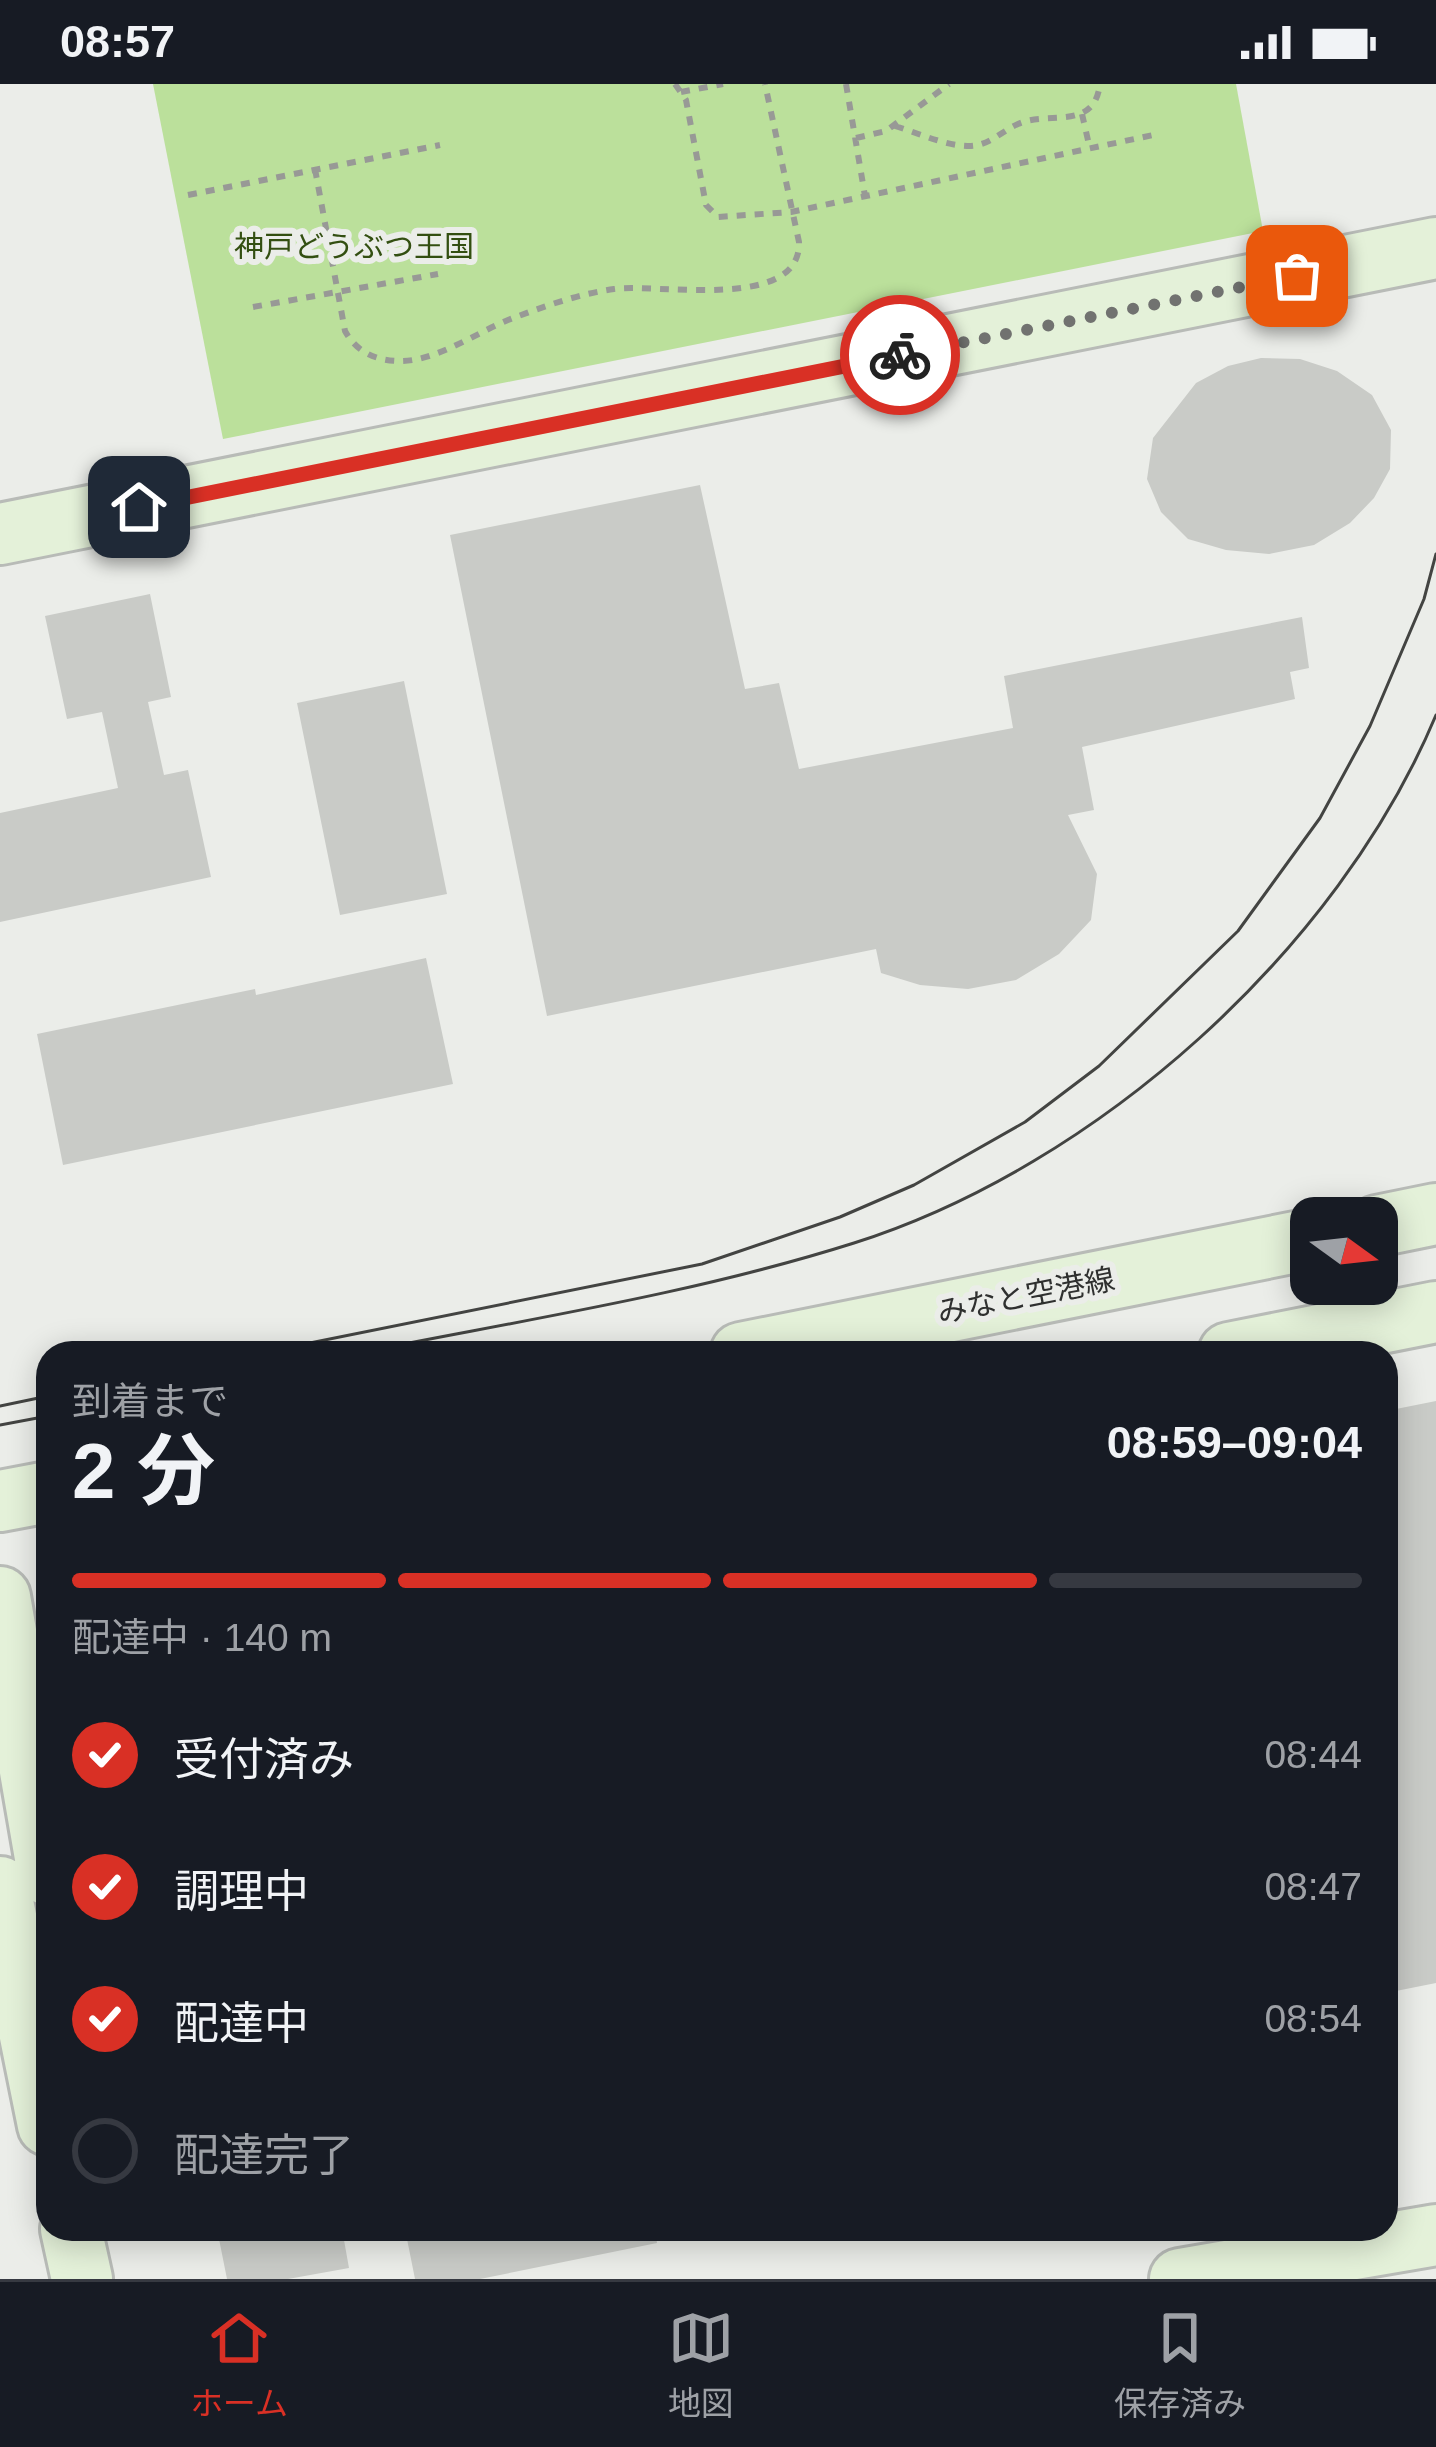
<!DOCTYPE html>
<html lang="ja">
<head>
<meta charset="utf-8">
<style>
  :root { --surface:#171b24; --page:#242831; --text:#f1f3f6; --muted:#9ea1a6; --line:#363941; --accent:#d93025 }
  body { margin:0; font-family:Arial,"Noto Sans JP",sans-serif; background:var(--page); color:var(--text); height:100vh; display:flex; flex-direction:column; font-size:45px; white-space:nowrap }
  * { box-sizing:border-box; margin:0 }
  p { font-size:39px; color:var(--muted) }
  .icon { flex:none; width:66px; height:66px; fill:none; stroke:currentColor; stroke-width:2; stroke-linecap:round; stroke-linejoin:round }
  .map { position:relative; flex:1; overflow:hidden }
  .sheet { position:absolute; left:36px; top:1257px; width:1362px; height:900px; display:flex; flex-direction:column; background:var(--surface); border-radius:36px; box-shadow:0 6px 30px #0003 }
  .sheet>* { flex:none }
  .needle { width:78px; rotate:105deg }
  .tools { position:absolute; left:1290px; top:1113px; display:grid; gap:24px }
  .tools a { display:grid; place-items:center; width:108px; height:108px; border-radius:24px; background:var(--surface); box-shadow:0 6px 30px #0003; font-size:60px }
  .pin { position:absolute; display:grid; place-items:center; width:102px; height:102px; color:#fff; margin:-51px; border-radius:24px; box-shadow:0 6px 18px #0006 }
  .courier { position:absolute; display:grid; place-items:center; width:120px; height:120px; margin:-60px; border:9px solid #d93025; border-radius:50%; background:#fff; color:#222; box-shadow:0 3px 15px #0007 }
  .headline em { font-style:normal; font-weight:700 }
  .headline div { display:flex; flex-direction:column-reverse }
  .headline { display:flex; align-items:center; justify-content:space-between; height:204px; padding:0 36px }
  h1 { font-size:78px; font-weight:700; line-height:90px }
  .bar { display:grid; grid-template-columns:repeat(4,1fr); gap:18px 12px; align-content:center; height:144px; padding:0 36px }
  .bar i { height:15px; border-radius:9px; background:var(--line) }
  .bar .active { background:var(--accent) }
  .bar p { grid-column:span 4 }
  ol { padding:0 36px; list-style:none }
  li { display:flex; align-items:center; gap:36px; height:132px }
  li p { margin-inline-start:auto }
  li .icon { padding:12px; border-radius:50%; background:var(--accent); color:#fff; stroke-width:4 }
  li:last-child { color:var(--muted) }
  li i { width:66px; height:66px; border:6px solid var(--line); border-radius:50% }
  .status { display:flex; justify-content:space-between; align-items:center; height:84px; padding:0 60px; background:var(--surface); direction:ltr }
  .status svg { height:33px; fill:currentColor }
  .dock { display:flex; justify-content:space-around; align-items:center; height:168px; border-top:3px solid var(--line); background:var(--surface); font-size:33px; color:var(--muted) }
  .dock a { display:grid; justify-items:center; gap:6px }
  .dock .active { color:var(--accent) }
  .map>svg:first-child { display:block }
  .green { fill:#bbe09b }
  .building { fill:#c9cbc7 }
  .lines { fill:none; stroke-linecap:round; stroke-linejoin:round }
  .secondary-casing { stroke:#b8bbb7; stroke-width:66 }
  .path { stroke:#989996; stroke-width:6; stroke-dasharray:9 9; stroke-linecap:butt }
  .secondary { stroke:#e4f1d9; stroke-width:60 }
  .tram { stroke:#434442; stroke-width:3 }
  .done { stroke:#717270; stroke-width:12; stroke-dasharray:0 21.6 }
  .route { stroke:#d93025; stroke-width:15 }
  .labels { text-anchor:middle; stroke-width:12; stroke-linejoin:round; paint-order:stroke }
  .park-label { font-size:30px; fill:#334f11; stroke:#ebede9 }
  .street-label { font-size:30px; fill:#2f302f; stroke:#ebede9 }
</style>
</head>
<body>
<div class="status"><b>08:57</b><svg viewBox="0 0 49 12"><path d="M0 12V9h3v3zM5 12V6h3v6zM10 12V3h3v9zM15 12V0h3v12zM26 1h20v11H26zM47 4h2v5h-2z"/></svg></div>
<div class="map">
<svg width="1436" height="2195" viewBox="0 0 1436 2195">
  <rect width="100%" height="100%" fill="#ebede9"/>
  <!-- green -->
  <path class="green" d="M153 0H1236L1263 147 223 355Z"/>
  <!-- building -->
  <path class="building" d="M1261 274 1300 275 1337 287 1372 311 1391 346 1390 385 1374 414 1350 439 1314 461 1269 470 1226 466 1188 455 1161 428 1147 395 1153 354 1196 299 1228 282Z
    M700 401 745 605 779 599 799 685 1013 644 1004 592 1302 533 1309 584 1290 588 1295 615 1082 663 1094 726 1068 731 1097 790 1091 836 1059 870 1016 896 968 905 920 901 881 889 876 865 547 932 450 451Z
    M150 510 171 613 148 618 164 691 188 686 211 793 0 838V729L118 704 102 628 67 635 45 532Z
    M404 597 447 810 340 831 297 619Z
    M426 874 453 1000 63 1081 37 950 255 905 256 911Z
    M1436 1317V1899L1386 1909V1327Z
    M217 2145H342L349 2184 288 2195H227Z
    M405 2145H655L657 2159 480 2195H415Z"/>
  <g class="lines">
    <defs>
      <path id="secondary" d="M0 450 1436 164
        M1377 1142 1436 1130
        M741 1269 1311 1155
        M1229 1269 1436 1228
        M0 1417 48 1408
        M0 1513 48 1791
        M0 1803 48 2041
        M71 2145 82 2195
        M1180 2195 1436 2151"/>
    </defs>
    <!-- secondary casing -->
    <use href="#secondary" class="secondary-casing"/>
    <!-- path -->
    <path class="path" d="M675 0 686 16 706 121 718 133 791 128 1153 51
      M846 0 865 112
      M681 8 723 0
      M1082 30 1090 65
      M895 42C918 49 943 61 967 62 988 63 1000 48 1018 40 1048 26 1094 48 1100 0
      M856 54 886 47 949 0
      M315 85 345 247C356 267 374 276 397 277 433 279 476 249 508 236 542 223 578 210 614 205 658 199 801 228 799 158L765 0
      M188 111 440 61
      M253 223 438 190"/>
    <!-- secondary -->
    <use href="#secondary" class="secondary"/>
    <!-- tram -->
    <path class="tram" d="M260 1269 702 1180 840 1133 914 1101 1025 1038 1099 982 1238 847 1320 734 1370 642 1424 515 1436 470
      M358 1269C523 1236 693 1210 854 1159 1097 1082 1338 866 1436 631
      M0 1322 48 1312
      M0 1341 48 1332"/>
  </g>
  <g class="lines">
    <!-- done -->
    <path class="done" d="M900 271 1297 192"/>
    <!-- route -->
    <path class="route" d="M139 423 900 271"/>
  </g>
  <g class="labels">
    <!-- park labels -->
    <g class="park-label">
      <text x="354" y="173">神戸どうぶつ王国</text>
    </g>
    <!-- street labels -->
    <g class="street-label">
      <text transform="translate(1026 1212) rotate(-11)" y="10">みなと空港線</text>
    </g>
  </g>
</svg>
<div class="tools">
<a><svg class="needle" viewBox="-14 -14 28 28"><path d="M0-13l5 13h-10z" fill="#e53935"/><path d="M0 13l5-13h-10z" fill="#9ea1a6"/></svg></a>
</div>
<div class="pin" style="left:1297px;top:192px;background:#ea580c"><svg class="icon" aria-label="bag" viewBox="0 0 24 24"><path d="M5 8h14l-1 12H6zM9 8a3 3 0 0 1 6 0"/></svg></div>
<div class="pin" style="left:139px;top:423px;background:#1f2937"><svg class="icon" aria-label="home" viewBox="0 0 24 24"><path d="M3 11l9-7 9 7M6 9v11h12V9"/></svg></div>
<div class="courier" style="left:900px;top:271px"><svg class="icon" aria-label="bike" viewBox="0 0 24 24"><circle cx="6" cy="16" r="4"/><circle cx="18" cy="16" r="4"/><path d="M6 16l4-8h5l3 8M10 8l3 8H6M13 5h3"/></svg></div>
<section class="sheet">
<div class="headline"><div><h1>2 分</h1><p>到着まで</p></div><em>08:59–09:04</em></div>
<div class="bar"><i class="active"></i><i class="active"></i><i class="active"></i><i></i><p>配達中 · 140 m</p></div>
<ol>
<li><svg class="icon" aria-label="check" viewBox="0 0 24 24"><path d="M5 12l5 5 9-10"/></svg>受付済み<p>08:44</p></li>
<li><svg class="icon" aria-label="check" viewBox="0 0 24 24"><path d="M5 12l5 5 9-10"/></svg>調理中<p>08:47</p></li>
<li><svg class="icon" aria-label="check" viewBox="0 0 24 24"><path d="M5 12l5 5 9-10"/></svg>配達中<p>08:54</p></li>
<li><i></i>配達完了</li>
</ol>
</section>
</div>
<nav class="dock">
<a class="active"><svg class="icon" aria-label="home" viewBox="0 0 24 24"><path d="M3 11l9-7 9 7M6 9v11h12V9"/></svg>ホーム</a>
<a><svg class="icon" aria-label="map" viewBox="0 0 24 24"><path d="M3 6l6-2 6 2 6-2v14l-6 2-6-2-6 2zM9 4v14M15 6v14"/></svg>地図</a>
<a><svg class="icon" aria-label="saved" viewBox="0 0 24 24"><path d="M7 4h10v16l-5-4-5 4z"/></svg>保存済み</a>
</nav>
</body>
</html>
